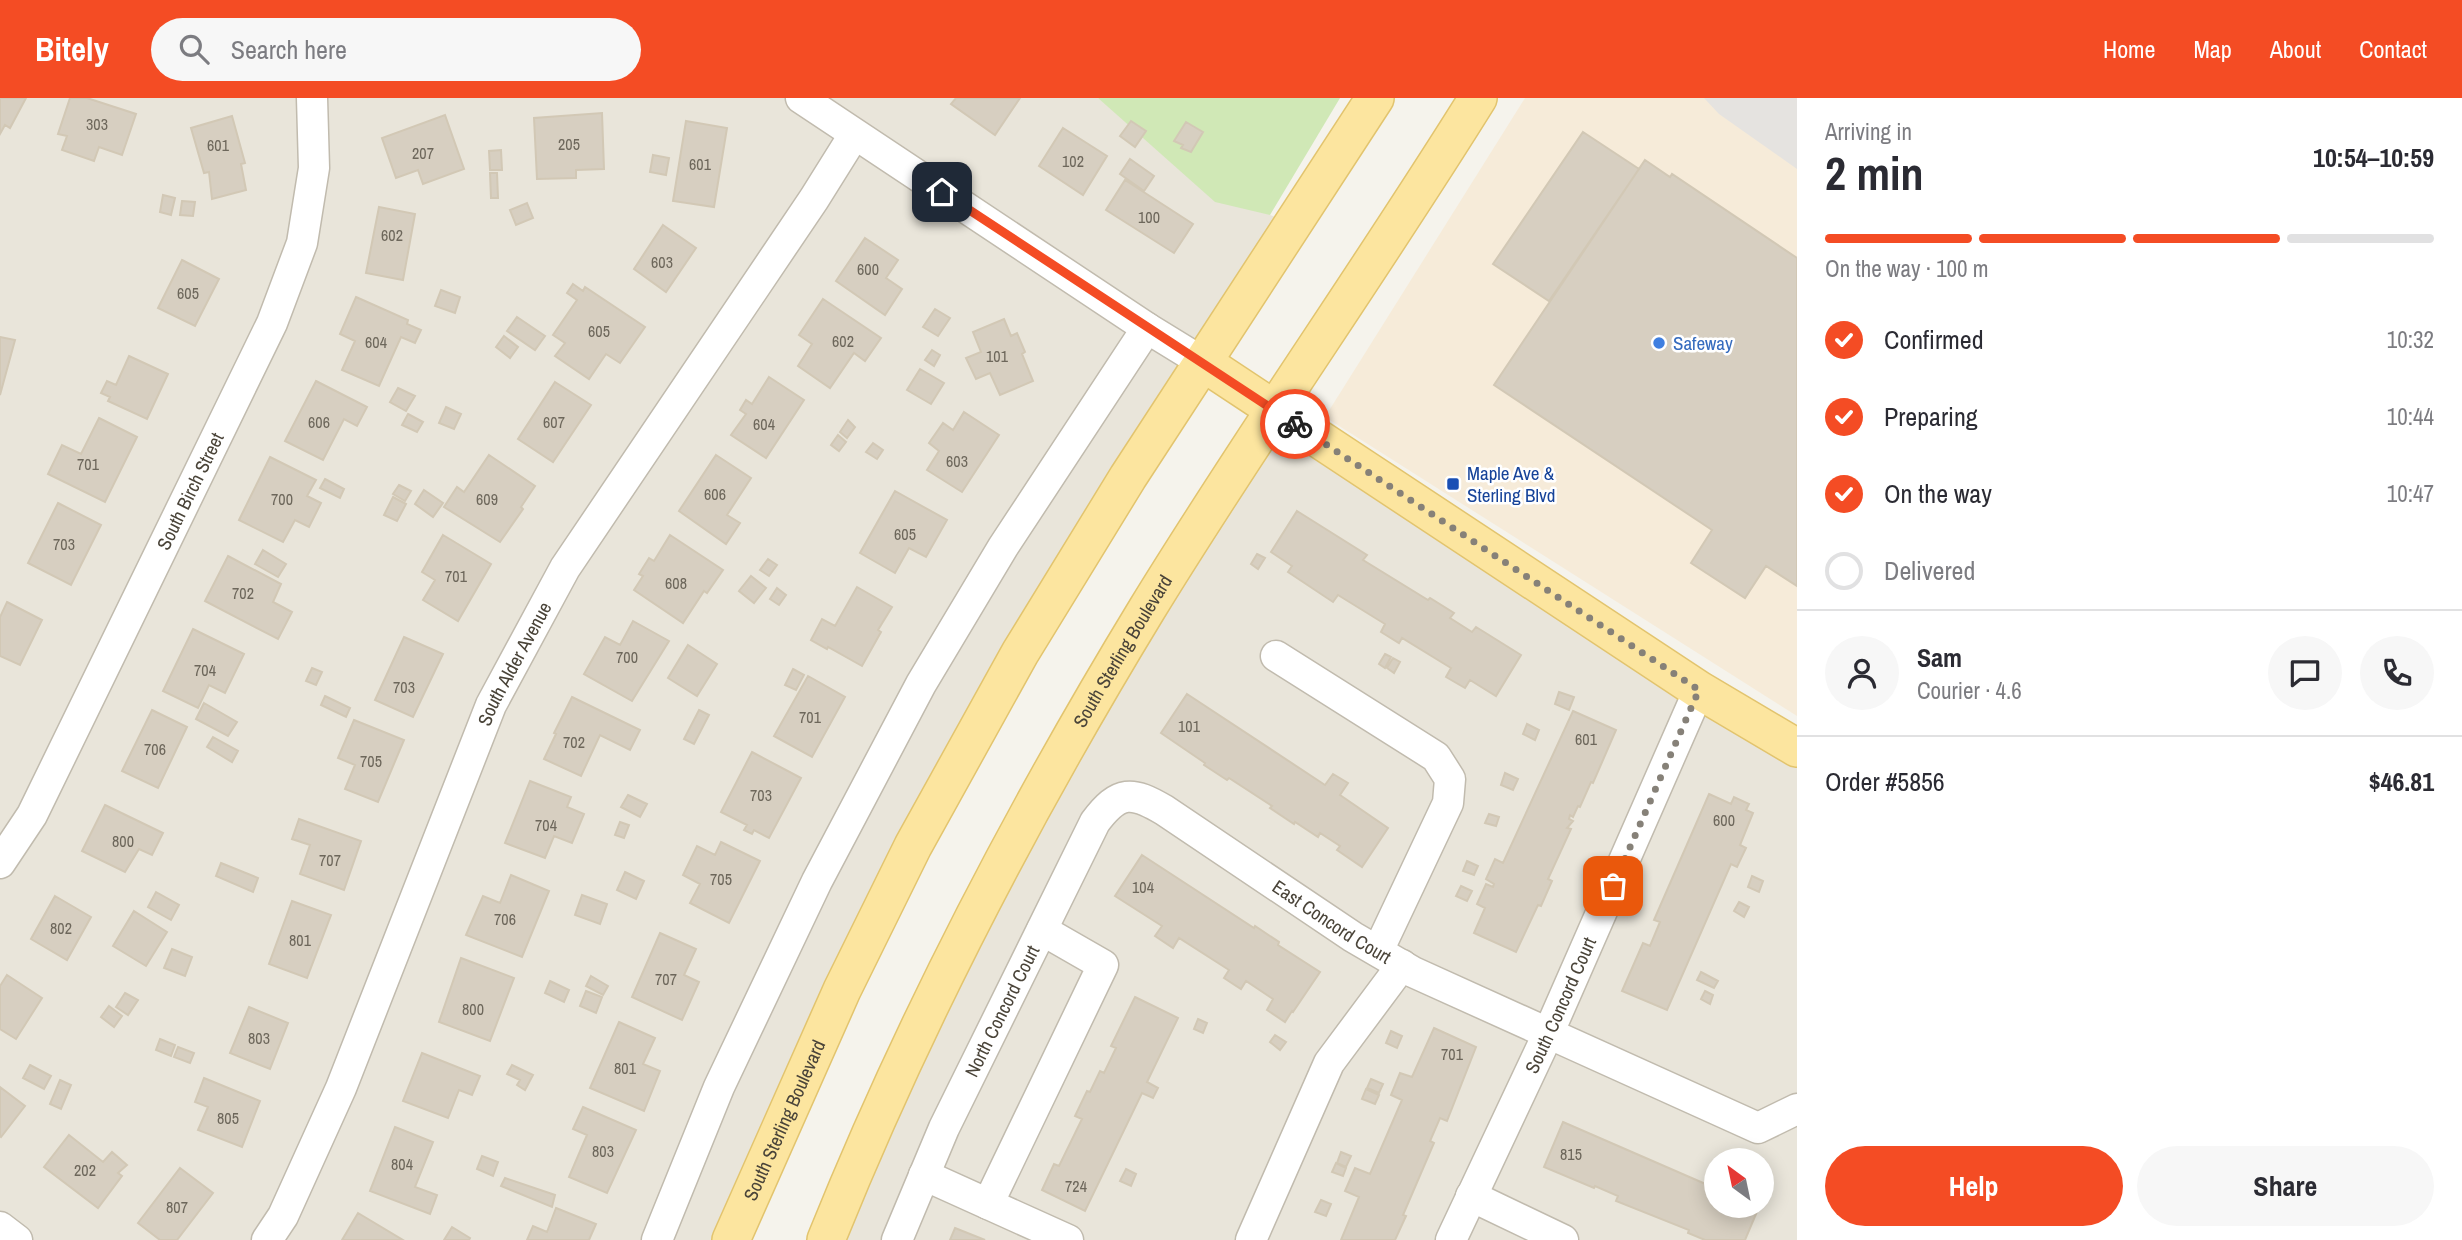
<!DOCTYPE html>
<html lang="en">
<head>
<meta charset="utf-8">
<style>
  :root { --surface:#fff; --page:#f7f7f7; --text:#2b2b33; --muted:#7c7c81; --line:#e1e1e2; --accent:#f44c24 }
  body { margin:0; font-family:"Archivo Narrow",sans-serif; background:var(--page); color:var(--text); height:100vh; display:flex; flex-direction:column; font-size:26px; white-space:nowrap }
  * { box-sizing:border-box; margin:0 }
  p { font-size:23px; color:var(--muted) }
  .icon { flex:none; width:38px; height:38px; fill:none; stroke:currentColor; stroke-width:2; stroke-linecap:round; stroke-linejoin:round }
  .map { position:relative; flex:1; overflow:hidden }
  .side { display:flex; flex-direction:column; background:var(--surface); width:665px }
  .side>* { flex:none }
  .needle { width:46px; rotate:327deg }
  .controls { position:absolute; left:1704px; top:1050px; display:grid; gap:14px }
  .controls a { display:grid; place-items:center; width:70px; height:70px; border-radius:50%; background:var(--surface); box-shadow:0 4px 18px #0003; font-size:35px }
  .pin { position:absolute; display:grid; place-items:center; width:60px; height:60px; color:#fff; margin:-30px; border-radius:14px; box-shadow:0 4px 10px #0006 }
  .courier { position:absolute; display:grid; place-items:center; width:70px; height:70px; margin:-35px; border:5px solid #f44c24; border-radius:50%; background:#fff; color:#222; box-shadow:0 2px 9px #0007 }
  .head em { font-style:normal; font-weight:800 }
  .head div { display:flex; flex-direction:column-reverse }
  .head { display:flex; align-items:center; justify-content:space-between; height:119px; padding:0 28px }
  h1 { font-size:46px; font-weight:800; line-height:52px }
  .bar { display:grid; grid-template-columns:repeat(4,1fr); gap:10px 7px; align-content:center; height:84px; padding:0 28px }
  .bar i { height:9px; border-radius:5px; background:var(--line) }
  .bar .selected { background:var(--accent) }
  .bar p { grid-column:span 4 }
  .line { display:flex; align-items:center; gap:18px; padding:0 28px; border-top:2px solid var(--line) }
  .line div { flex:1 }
  .round { display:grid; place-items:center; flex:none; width:74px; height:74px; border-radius:37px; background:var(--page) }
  ol { padding:0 28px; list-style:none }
  li { display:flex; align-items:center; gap:21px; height:77px }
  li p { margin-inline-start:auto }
  li .icon { padding:7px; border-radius:50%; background:var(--accent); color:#fff; stroke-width:4 }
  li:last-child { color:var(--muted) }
  li i { width:38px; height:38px; border:4px solid var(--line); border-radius:50% }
  .cta { display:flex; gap:14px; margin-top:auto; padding:14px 28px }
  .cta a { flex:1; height:80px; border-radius:42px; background:var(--accent); color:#fff; font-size:28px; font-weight:800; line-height:80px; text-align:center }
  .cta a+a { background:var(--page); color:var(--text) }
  header { display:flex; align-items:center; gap:42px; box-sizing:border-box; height:98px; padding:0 35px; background:var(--accent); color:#fff }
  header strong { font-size:33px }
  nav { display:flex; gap:38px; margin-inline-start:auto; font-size:24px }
  .search { width:490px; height:63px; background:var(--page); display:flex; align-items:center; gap:18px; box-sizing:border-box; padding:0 24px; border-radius:38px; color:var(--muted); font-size:26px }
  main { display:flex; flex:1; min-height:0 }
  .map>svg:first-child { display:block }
  .residential { fill:#e9e5da; fill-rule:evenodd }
  .commercial { fill:#f6ebd9 }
  .green { fill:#d0e8b6 }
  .parking { fill:#e5e3e0 }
  .building { fill:#d7cfc1; stroke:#d2c8b5; stroke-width:2 }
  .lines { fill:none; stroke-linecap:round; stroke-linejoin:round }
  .minor-casing { stroke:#c1bbae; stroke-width:33 }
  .major-casing { stroke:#e2c46e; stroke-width:40 }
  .minor { stroke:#fff; stroke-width:30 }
  .major { stroke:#fce59f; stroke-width:37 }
  .done { stroke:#868178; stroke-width:7; stroke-dasharray:0 12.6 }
  .route { stroke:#f44c24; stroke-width:9 }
  .shop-dot { fill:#3f7fe0; stroke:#fff; stroke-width:2.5 }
  .transit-dot { fill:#1a4fb4; stroke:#fff; stroke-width:2.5 }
  .labels { text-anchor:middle; stroke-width:5; stroke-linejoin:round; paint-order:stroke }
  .number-label { font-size:16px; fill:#6d675b }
  .shop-label { font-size:19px; fill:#366cbe; stroke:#fff; text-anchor:start }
  .transit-label { font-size:19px; fill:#164399; stroke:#fff; text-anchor:start }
  .street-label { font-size:19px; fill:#4a4439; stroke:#fff }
</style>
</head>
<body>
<header>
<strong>Bitely</strong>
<div class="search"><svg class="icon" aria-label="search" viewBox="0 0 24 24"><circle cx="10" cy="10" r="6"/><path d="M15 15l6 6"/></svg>Search here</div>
<nav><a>Home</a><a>Map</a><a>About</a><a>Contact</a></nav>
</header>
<main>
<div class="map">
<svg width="1797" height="1142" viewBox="0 0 1797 1142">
  <rect width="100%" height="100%" fill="#f5f3ec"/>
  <!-- residential -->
  <path class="residential" d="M0 0H1098L1270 117 1295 126 1020 555 731 1142H0Z
    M1275 313 1797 650V1142H826L885 1002ZM1717 1062H1762V1108H1717Z"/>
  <!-- commercial -->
  <path class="commercial" d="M1525 0H1797V618L1325 319Z"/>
  <!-- green -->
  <path class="green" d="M1098 0H1340L1270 117 1215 104Z"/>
  <!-- parking -->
  <path class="parking" d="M1704 0H1797V71L1719 16Z"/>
  <!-- building -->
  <path class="building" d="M0 0H26L10 30 5 27 0 36Z
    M70 0H87L136 16 122 57 99 49 94 63 62 52 67 38 58 36Z
    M956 0H1020L995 37 951 6Z
    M602 15 604 71 576 72V80L537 81 534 20Z
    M445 17 464 71 423 86 418 72 396 80 382 40Z
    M232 18 245 65 241 66 246 92 212 101 209 74 204 75 191 30Z
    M686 23 727 30 714 109 673 103Z
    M1131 23 1146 33 1135 49 1120 38Z
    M1186 24 1203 34 1191 54 1181 50 1183 47 1174 43Z
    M1063 30 1107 58 1083 97 1039 68Z
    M1583 34 1639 71 1549 203 1493 166Z
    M501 52 502 72H490L489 53Z
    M653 57 669 60 666 77 650 74Z
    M1130 61 1154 78 1144 93 1120 76Z
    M1645 62 1670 79 1672 76 1797 160V488L1766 468 1745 500 1691 465 1712 432 1494 287Z
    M490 75H497L498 100H491Z
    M1125 82 1193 126 1174 155 1106 112Z
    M163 97 175 100 171 117 160 114Z
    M182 103 195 104 193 118 180 117Z
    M527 105 533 120 516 127 510 112Z
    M379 109 415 116 403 182 366 175Z
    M663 127 696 150 666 194 634 171Z
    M865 140 898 162 886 180 902 191 885 217 836 183Z
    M182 162 219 181 195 228 158 210Z
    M573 186 583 193 585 189 645 229 620 265 606 256 589 281 555 258 565 245 553 237 577 202 567 195Z
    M441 192 460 199 455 215 435 208Z
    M356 199 408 222 407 226 421 232 415 245 401 239 379 288 342 272 355 243 340 236Z
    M823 201 881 240 865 263 854 255 830 290 798 268 812 246 799 237Z
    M935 211 950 220 938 238 923 229Z
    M517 219 545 238 535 252 507 233Z
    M1004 221 1011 238 1017 235 1025 254 1022 256 1033 283 1000 297 990 275 976 281 966 260 981 254 973 234Z
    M504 238 518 249 510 260 496 249Z
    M0 239 15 242 0 297Z
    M932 252 940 257 934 268 925 262Z
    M129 258 168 276 147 321 108 303 110 299 101 295 107 283 116 287Z
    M920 271 944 285 931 306 907 292Z
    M769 279 804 302 766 360 731 337 746 316 740 312 746 302 752 306Z
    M316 283 367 309 357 328 344 321 323 362 285 343Z
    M555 284 591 307 553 364 518 341Z
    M398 290 415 298 406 313 390 304Z
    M446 309 461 316 454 331 439 325Z
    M964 314 999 337 962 394 927 372 939 353 929 345 943 325 953 332Z
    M408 316 423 324 417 334 402 327Z
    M99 320 137 339 105 404 48 376 62 347 81 356Z
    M848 322 855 329 847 340 840 334Z
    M838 337 846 344 839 353 831 347Z
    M873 345 883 352 877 361 866 354Z
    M489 357 535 388 521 409 523 411 500 444 444 409 457 389 464 394Z
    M716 357 751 380 727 417 740 425 726 446 679 413Z
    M270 359 316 382 307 398 321 405 309 429 295 422 283 444 239 422Z
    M325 381 344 391 340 400 320 390Z
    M399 387 411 393 405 403 393 396Z
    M424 392 443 405 433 419 415 406Z
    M895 393 947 422 926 459 909 450 895 475 860 455Z
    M393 399 406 406 397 423 384 417Z
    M58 405 101 427 71 487 28 465Z
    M1297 413 1367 457 1363 462 1428 502 1430 500 1454 515 1450 520 1472 534 1476 529 1521 557 1496 598 1470 582 1465 590 1446 579 1451 570 1402 540 1399 545 1381 534 1385 526 1338 497 1333 504 1288 474 1292 468 1271 454Z
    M443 437 491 466 458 523 423 502 435 482 422 474Z
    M670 437 723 472 707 495 704 493 683 525 634 492 643 478 639 476 649 460 654 463Z
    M263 452 286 466 278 479 255 466Z
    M1257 456 1265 460 1258 471 1251 466Z
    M228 458 281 486 273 504 292 514 278 541 205 503Z
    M768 461 777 467 769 478 760 472Z
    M751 478 766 490 754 505 739 493Z
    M857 489 892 509 878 532 881 534 862 568 828 549 827 551 811 542 822 521 835 528Z
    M777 490 786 497 779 507 770 501Z
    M7 504 42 522 20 567 0 558V519Z
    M633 523 669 543 632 603 584 576 605 539 620 547Z
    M193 531 244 556 225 595 209 587 198 610 163 593Z
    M404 539 443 556 413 619 375 602Z
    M688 547 717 566 697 598 668 580Z
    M1385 556 1391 559 1385 570 1379 566Z
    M1393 560 1400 564 1394 575 1387 570Z
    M312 570 322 574 316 587 306 583Z
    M793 571 804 577 796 592 785 587Z
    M808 578 845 599 812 659 774 638Z
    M1559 594 1574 599 1569 612 1555 606Z
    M1187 596 1325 687 1333 676 1348 685 1340 697 1388 730 1362 769 1337 752 1340 748 1320 735 1318 739 1295 724 1294 726 1270 710 1272 708 1229 680 1227 682 1204 667 1205 665 1161 635Z
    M325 598 350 610 346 619 321 607Z
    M572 599 640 632 630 652 600 637 581 678 544 661 556 636 554 635Z
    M204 605 237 624 228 638 196 621Z
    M152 612 187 629 158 690 122 673Z
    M699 612 709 617 694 646 684 641Z
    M1573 613 1616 632 1593 685 1591 684 1580 709 1578 708 1573 719 1570 717 1569 721 1573 723 1567 730 1571 731 1548 781 1552 783 1541 808 1538 807 1516 854 1474 835 1485 810 1477 806 1486 786 1493 789 1494 786 1486 781 1495 761 1503 765Z
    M354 622 404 642 378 704 345 691 355 667 338 660Z
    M1527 626 1539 632 1535 642 1523 636Z
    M213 639 238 653 232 664 207 649Z
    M752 654 801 680 769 740 754 732 752 736 744 732 747 727 721 714Z
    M1505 675 1518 681 1513 692 1501 687Z
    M530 683 571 699 567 709 584 716 572 745 554 738 545 760 505 745Z
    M1709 696 1731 706 1734 699 1749 706 1746 712 1753 715 1740 747 1746 750 1737 769 1731 766 1667 912 1622 893 1643 845 1650 848 1660 824 1654 822Z
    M628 697 647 706 640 719 621 709Z
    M105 707 163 735 152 757 139 751 125 774 82 753Z
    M1489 716 1499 719 1496 728 1485 725Z
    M299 721 361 743 344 792 300 776 310 747 292 741Z
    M620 724 629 727 624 740 615 737Z
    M721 744 760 763 729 825 690 805 700 786 683 777 697 748 715 757Z
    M1142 757 1254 830 1255 828 1279 844 1278 847 1320 874 1293 914 1292 913 1285 924 1267 912 1273 901 1246 883 1241 891 1224 880 1229 872 1179 840 1173 850 1155 838 1162 828 1115 798Z
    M1467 763 1478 768 1474 777 1463 773Z
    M221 765 258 780 253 794 216 778Z
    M625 774 644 783 636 801 617 792Z
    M511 777 549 793 522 859 466 837 483 798 500 805Z
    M1752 778 1763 783 1759 794 1748 789Z
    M1461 788 1472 793 1467 803 1456 798Z
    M156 794 179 807 171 822 148 809Z
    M582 797 607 806 600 826 575 817Z
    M55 798 91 819 67 862 31 841Z
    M292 803 331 817 307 880 269 866Z
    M1739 804 1749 809 1744 819 1734 813Z
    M134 813 167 834 146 868 113 848Z
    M660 835 696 851 684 877 699 884 682 922 632 899Z
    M172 851 192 859 185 878 164 870Z
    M461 860 514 880 490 943 439 924Z
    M1701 874 1718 883 1714 890 1697 882Z
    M7 877 42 900 16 941 0 931V888Z
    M591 878 608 888 603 897 586 888Z
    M550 883 569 892 564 904 545 895Z
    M586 893 602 899 596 915 580 908Z
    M1705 893 1713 897 1710 906 1701 901Z
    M125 895 138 902 128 917 116 909Z
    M1135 899 1178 920 1147 984 1158 990 1153 1000 1142 995 1085 1113 1042 1092 1054 1066 1059 1068 1082 1021 1075 1018 1087 993 1090 994 1100 973 1104 975 1116 950 1111 948Z
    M109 908 122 918 114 929 101 919Z
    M249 909 288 925 270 971 230 955Z
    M1198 921 1207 925 1203 935 1194 931Z
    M619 924 655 940 643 966 660 973 644 1013 590 990Z
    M1434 930 1476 949 1447 1023 1440 1020 1430 1043 1434 1045 1403 1117 1406 1118 1395 1142H1341L1359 1099 1345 1093 1355 1070 1370 1076 1402 1002 1391 997 1400 975 1412 979Z
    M1391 933 1402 938 1397 950 1386 945Z
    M1275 937 1286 944 1280 952 1270 944Z
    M160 941 175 947 171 958 156 952Z
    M178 949 194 955 190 965 174 959Z
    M422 955 480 978 472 997 459 992 448 1020 403 1003Z
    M30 967 51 978 44 991 23 980Z
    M512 967 533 977 525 992 517 987 520 982 507 976Z
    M204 980 260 1003 242 1049 198 1032 208 1009 195 1004Z
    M1371 981 1383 986 1379 995 1367 990Z
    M60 982 71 987 61 1011 50 1006Z
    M0 989 25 1008 1 1039 0 1038Z
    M1366 991 1379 997 1375 1006 1362 1001Z
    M583 1009 636 1032 607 1095 569 1079 587 1037 573 1031Z
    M1563 1024 1717 1091V1108L1759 1109 1745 1142H1705L1688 1135 1689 1132 1616 1103 1618 1098 1595 1088 1594 1090 1544 1069Z
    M395 1029 433 1044 415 1089 437 1097 430 1116 370 1093Z
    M69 1037 103 1064 112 1054 127 1067 118 1075 122 1078 98 1110 44 1069Z
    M1341 1054 1351 1058 1346 1069 1337 1065Z
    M482 1058 498 1064 493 1078 477 1071Z
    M1336 1065 1346 1070 1343 1078 1332 1074Z
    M180 1070 213 1095 177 1142H160L138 1125Z
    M1126 1071 1136 1076 1131 1088 1120 1083Z
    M505 1080 555 1097 552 1109 501 1088Z
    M1321 1102 1331 1106 1326 1118 1315 1114Z
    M556 1110 596 1126 589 1142H527L533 1128 547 1134Z
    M358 1115 403 1142H342Z
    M452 1129 470 1140 469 1142H444Z
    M955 1130 985 1142H950Z"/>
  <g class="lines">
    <defs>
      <g id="minor">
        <path d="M801 0 1147 230 1204 265"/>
        <path d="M1276 558 1436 659 1450 681 1448 705 1378 853"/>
        <path id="s1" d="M0 765 32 717 272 225 302 145 314 70 312 0"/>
        <path d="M924 1077 1068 1142"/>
        <path d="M1471 1098 1563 1142"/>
        <path d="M988 1106 1103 867 1042 832"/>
        <path d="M0 1129 17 1142"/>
        <path id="s2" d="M267 1142 283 1118 341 990 491 607 565 470 814 101 854 37"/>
        <path d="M657 1142 719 989 817 783 921 586 1003 449 1147 230"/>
        <path id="s3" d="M897 1142 944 1030 1095 724C1119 692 1132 693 1164 712L1353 839 1413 874 1758 1030 1797 1011"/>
        <path d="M1251 1142 1329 965 1402 867"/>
        <path id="s4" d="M1451 1142 1548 936 1699 592"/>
      </g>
      <g id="major">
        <path d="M1204 265 1699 592 1797 650"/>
        <path id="s5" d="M731 1142 842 892 913 748 1020 555 1128 379 1375 0"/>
        <path id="s6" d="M826 1142C914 923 1024 713 1147 511 1253 338 1371 172 1478 0"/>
      </g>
    </defs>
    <!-- minor casing -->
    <use href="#minor" class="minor-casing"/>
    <!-- major casing -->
    <use href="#major" class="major-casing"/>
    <!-- minor -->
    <use href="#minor" class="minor"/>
    <!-- major -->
    <use href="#major" class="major"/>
  </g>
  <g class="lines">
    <!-- done -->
    <path class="done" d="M1295 326 1699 592 1613 788"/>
    <!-- route -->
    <path class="route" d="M942 94 1295 326"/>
  </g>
  <!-- markers -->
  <circle class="shop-dot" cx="1659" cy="245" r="7"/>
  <rect class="transit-dot" x="1446" y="379" width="14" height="14" rx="3.5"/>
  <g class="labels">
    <!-- number labels -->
    <g class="number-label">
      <text x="97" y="32">303</text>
      <text x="569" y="52">205</text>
      <text x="218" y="53">601</text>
      <text x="423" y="61">207</text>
      <text x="1073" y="69">102</text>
      <text x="700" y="72">601</text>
      <text x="1149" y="125">100</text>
      <text x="392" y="143">602</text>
      <text x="662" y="170">603</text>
      <text x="868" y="177">600</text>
      <text x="188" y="201">605</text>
      <text x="599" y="239">605</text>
      <text x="843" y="249">602</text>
      <text x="376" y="250">604</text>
      <text x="997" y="264">101</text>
      <text x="319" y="330">606</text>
      <text x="554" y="330">607</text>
      <text x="764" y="332">604</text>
      <text x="957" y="369">603</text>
      <text x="88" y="372">701</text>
      <text x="715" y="402">606</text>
      <text x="282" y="407">700</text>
      <text x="487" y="407">609</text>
      <text x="905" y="442">605</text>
      <text x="64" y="452">703</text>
      <text x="456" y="484">701</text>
      <text x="676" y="491">608</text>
      <text x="243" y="501">702</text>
      <text x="627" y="565">700</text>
      <text x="205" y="578">704</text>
      <text x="404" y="595">703</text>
      <text x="810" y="625">701</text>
      <text x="1189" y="634">101</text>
      <text x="1586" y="647">601</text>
      <text x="574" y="650">702</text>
      <text x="155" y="657">706</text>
      <text x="371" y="669">705</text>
      <text x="761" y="703">703</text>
      <text x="1724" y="728">600</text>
      <text x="546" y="733">704</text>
      <text x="123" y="749">800</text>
      <text x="330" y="768">707</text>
      <text x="721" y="787">705</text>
      <text x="1143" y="795">104</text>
      <text x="505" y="827">706</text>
      <text x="61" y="836">802</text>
      <text x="300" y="848">801</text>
      <text x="666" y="887">707</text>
      <text x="473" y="917">800</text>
      <text x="259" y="946">803</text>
      <text x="1452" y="962">701</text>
      <text x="625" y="976">801</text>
      <text x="228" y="1026">805</text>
      <text x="603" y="1059">803</text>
      <text x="1571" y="1062">815</text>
      <text x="402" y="1072">804</text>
      <text x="85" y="1078">202</text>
      <text x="1076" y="1094">724</text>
      <text x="177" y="1115">807</text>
    </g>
    <!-- shop labels -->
    <g class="shop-label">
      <text x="1673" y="252">Safeway</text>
    </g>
    <!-- transit labels -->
    <g class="transit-label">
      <text x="1467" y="382">Maple Ave &amp;<tspan x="1467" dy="22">Sterling Blvd</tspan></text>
    </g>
    <!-- street labels -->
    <g class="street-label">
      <text dy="7" stroke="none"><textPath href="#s1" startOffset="418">South Birch Street</textPath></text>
      <text dy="7" stroke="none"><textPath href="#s6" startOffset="660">South Sterling Boulevard</textPath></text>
      <text dy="7" stroke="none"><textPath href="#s2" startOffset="628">South Alder Avenue</textPath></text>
      <text dy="7" stroke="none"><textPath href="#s3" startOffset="746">East Concord Court</textPath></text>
      <text dy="7" stroke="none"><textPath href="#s4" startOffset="259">South Concord Court</textPath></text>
      <text dy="7" stroke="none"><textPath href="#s3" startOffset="252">North Concord Court</textPath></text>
      <text dy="7" stroke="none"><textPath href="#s5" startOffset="131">South Sterling Boulevard</textPath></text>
    </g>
  </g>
</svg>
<div class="controls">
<a><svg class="needle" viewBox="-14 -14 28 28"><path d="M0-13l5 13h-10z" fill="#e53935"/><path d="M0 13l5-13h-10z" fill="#7c7c81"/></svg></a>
</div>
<div class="pin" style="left:1613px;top:788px;background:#ea580c"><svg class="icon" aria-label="bag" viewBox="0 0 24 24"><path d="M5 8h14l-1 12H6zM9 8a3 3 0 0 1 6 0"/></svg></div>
<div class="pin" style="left:942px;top:94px;background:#1f2937"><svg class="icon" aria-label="home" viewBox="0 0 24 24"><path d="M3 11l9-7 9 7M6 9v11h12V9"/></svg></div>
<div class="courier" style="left:1295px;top:326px"><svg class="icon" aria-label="bike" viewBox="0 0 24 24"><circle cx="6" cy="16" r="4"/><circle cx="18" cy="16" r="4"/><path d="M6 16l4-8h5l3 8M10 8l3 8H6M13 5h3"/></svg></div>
</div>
<section class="side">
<div class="head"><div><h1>2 min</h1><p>Arriving in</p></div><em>10:54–10:59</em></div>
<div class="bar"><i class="selected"></i><i class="selected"></i><i class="selected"></i><i></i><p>On the way · 100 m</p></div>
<ol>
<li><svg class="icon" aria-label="check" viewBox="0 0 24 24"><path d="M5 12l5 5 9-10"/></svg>Confirmed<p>10:32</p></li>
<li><svg class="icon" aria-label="check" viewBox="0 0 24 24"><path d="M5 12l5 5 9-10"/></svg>Preparing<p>10:44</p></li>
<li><svg class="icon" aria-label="check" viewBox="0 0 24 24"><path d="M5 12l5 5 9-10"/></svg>On the way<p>10:47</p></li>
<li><i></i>Delivered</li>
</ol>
<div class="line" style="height:126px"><a class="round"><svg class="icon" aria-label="person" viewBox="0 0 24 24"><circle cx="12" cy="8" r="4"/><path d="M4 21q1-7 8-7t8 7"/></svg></a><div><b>Sam</b><p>Courier · 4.6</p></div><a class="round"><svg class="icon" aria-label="chat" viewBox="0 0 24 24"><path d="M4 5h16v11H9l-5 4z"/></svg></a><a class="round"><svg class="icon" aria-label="phone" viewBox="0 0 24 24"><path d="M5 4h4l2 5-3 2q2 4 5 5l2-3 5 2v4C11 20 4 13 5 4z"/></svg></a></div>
<div class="line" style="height:91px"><div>Order #5856</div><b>$46.81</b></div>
<div class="cta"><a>Help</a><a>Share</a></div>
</section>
</main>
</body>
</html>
